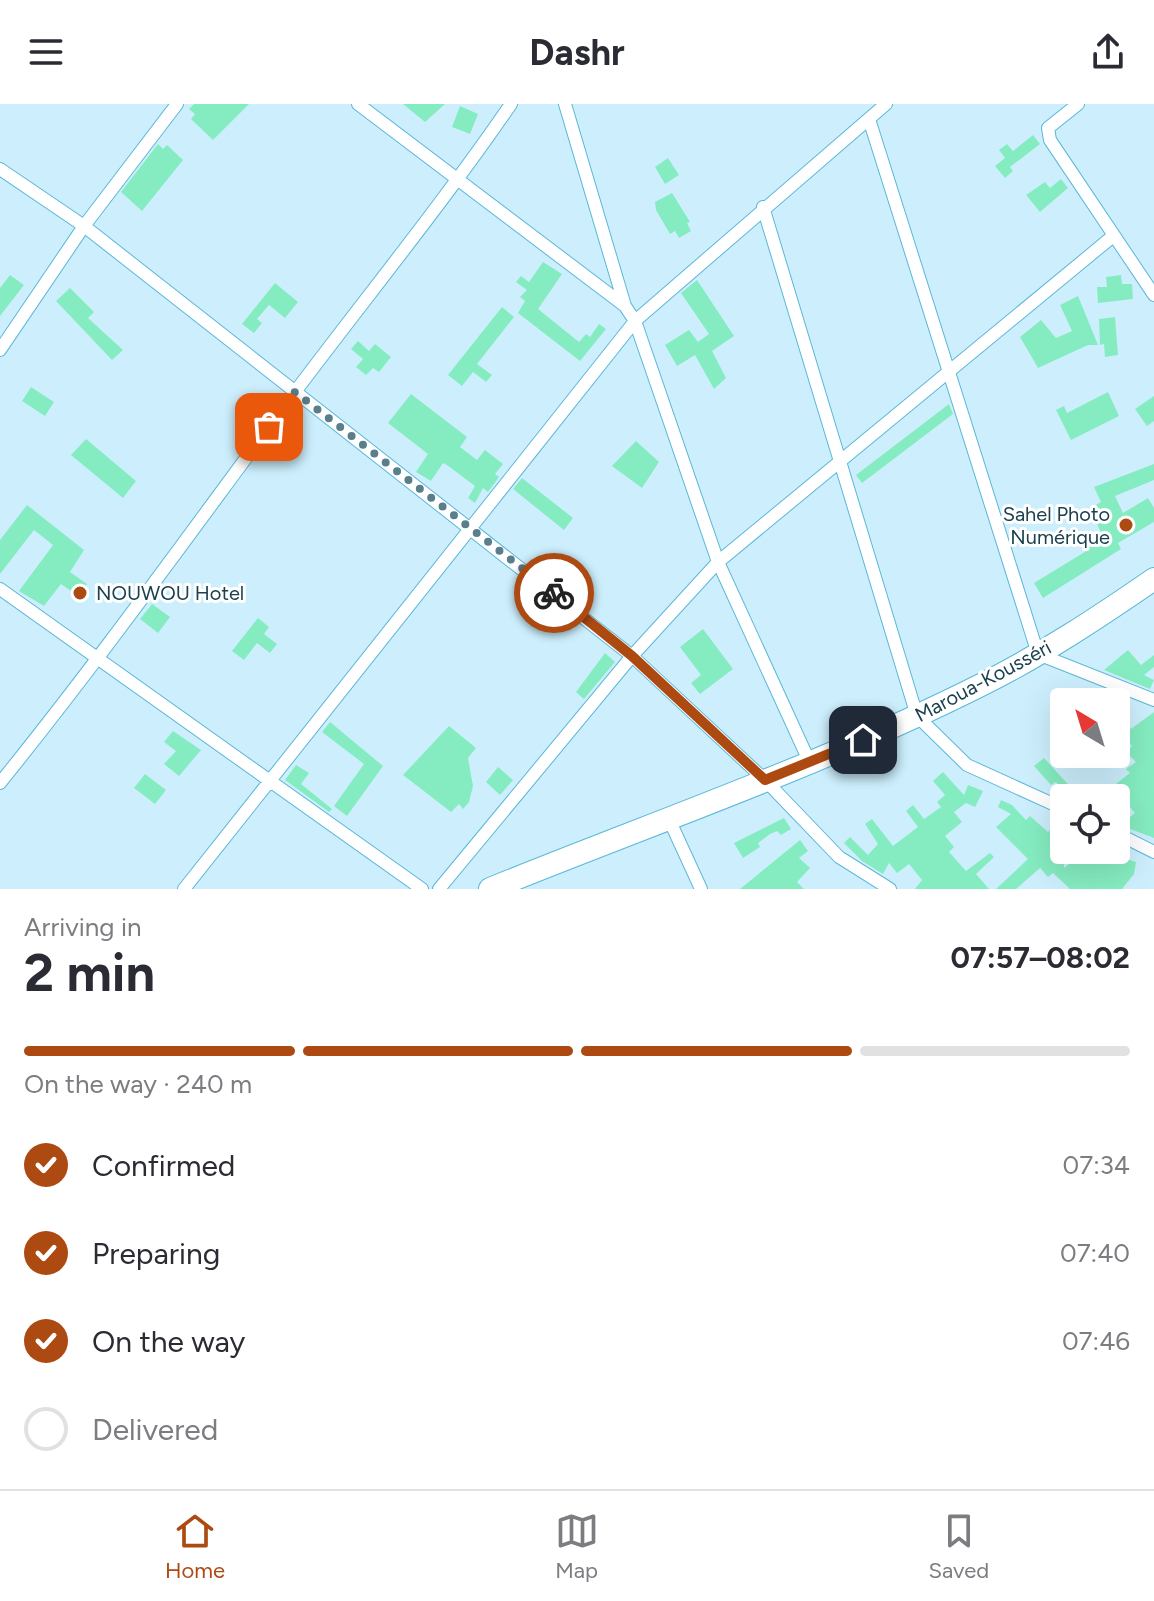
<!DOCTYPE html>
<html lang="en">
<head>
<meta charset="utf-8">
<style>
  :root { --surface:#fff; --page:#f2f2f3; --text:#2b2b33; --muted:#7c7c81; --line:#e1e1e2; --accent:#ad4a11 }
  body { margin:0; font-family:Figtree,sans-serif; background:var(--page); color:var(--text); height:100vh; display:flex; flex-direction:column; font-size:30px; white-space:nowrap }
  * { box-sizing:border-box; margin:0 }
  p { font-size:26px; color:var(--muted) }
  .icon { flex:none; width:44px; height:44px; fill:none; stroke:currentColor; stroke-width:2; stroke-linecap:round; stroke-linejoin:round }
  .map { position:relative; height:785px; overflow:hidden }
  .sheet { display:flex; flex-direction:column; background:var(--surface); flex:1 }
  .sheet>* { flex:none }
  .needle { width:52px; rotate:322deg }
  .buttons { position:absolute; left:1050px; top:584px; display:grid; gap:16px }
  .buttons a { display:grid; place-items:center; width:80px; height:80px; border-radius:8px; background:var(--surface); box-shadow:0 8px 32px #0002; font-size:40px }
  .pin { position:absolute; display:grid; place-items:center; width:68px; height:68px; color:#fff; margin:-34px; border-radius:16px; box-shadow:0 4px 12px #0006 }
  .courier { position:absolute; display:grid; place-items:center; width:80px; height:80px; margin:-40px; border:6px solid #ad4a11; border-radius:50%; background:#fff; color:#222; box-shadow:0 2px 10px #0007 }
  .head em { font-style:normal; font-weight:700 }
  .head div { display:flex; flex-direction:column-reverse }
  .head { display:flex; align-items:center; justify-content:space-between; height:136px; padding:0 24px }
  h1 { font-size:52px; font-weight:700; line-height:60px }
  .bar { display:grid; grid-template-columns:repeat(4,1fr); gap:12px 8px; align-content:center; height:96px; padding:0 24px }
  .bar i { height:10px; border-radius:6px; background:var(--line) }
  .bar .selected { background:var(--accent) }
  .bar p { grid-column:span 4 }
  ol { padding:0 24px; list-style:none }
  li { display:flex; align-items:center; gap:24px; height:88px }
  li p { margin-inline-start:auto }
  li .icon { padding:8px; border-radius:50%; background:var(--accent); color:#fff; stroke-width:4 }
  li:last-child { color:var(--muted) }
  li i { width:44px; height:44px; border:4px solid var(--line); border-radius:50% }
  header { display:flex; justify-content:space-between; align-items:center; height:104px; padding:0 24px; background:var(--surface); font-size:36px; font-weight:700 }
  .tab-bar { display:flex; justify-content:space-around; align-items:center; height:112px; border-top:2px solid var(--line); background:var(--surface); font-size:22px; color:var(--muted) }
  .tab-bar a { display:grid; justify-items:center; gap:4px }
  .tab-bar .selected { color:var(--accent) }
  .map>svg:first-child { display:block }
  .building { fill:#85ecc1 }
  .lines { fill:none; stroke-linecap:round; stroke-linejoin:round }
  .street-casing { stroke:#5bb7d8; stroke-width:14 }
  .highway-casing { stroke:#5bb7d8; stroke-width:24 }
  .street { stroke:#fff; stroke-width:12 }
  .highway { stroke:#fff; stroke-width:22 }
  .done { stroke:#597e8c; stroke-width:8; stroke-dasharray:0 14.4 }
  .route { stroke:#ad4a11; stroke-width:10 }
  .poi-dot { fill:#ad4a11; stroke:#fff; stroke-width:3 }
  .labels { text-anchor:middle; stroke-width:6; stroke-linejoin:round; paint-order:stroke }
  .poi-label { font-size:20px; fill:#1b414f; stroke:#fff; text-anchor:end }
  .street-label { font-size:20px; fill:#1b414f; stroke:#fff }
</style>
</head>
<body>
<header><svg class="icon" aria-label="menu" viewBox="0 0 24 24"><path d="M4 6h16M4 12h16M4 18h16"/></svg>Dashr<svg class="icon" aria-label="share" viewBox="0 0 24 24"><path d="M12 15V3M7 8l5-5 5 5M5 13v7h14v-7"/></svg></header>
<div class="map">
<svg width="1154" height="785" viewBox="0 0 1154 785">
  <rect width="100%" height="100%" fill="#cdeffd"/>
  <!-- building -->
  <path class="building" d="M194 0H249L213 36 191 15 195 10 189 5Z
    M403 0H445L425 18Z
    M460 2 478 10 470 30 452 23Z
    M1033 31 1040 40 1010 63 1013 67 1005 74 995 62 1005 54 999 46 1007 40 1013 47Z
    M158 40 163 45 167 41 183 56 142 107 121 88Z
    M668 54 679 71 665 80 655 63Z
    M1061 75 1068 84 1040 108 1026 91 1045 78 1050 84Z
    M672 89 690 118 687 119 691 127 679 134 675 127 670 130 656 106 655 98Z
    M543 158 562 170 538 205 579 238 586 230 590 233 599 220 606 225 580 257 518 209 525 197 520 193 527 186 516 178 521 172 529 178Z
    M10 171 24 181 0 212V184Z
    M1121 171 1122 180H1132L1133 195 1098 199 1097 183H1107L1106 173Z
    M697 176 734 232 712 247 726 274 714 285 695 251 677 262 665 241 689 226 698 238 709 230 681 189Z
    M275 179 298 198 285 214 269 201 257 215 262 219 254 229 242 220Z
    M70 184 94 208 88 214 123 246 112 256 56 197Z
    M1078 192 1098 241H1088L1038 264 1020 233 1041 216 1056 234 1072 227 1060 201Z
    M502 203 514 213 477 260 492 271 486 278 473 268 462 282 448 271Z
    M1115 213 1118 251 1105 253 1104 240 1100 241 1099 215Z
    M358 237 369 247 375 240 391 253 379 268 373 264 366 271 356 263 363 255 351 245Z
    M31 283 54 298 45 312 22 297Z
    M1108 288 1119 312 1071 336 1056 306 1064 302 1067 309Z
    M411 290 467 333 460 343 477 356 485 346 503 360 495 370 499 373 488 388 483 384 475 399 468 394 475 382 447 361 443 359 431 377 416 368 428 350 388 319Z
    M1154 292V317L1147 322 1135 305Z
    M949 300 953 310 862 379 856 371Z
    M86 335 136 377 123 394 71 351Z
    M636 337 659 358 642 384 612 362Z
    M1154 360V376L1115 392 1123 409 1148 394 1154 404V418L1118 439 1121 445 1043 494 1034 479 1088 446 1084 440 1101 429 1094 413 1096 412 1092 403 1101 398 1094 383Z
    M522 374 573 414 564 426 513 385Z
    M27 401 84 446 70 468 87 480 78 492 61 480 44 502 19 487 53 441 34 426 0 470V436Z
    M152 500 170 513 158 529 140 515Z
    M258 514 269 523 264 530 277 540 270 549 257 539 244 556 232 547Z
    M703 525 733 565 700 590 691 579 701 571 680 543Z
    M1128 546 1141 561 1154 551V563L1144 571 1154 576 1150 585 1104 566Z
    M605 549 615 558 584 595 576 588Z
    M1116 603 1131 625 1154 608V734L1120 721 1135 709 1112 683 1130 669 1126 665 1136 658 1126 648 1132 642 1116 621Z
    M330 618 383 662 347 712 334 702 364 660 322 628Z
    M449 622 476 644 468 654 473 682 469 698 463 705 459 700 451 708 403 671Z
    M173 627 201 646 179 672 164 660 176 647 164 638Z
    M1044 654 1074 687 1067 692 1056 678 1051 681 1034 662Z
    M296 661 309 669 301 680 332 705 329 708 285 676Z
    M498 663 513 676 500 691 486 678Z
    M943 668 964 691 968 681 983 687 975 703 966 699 954 708 962 718 945 732 954 743 949 748 966 767 990 749 994 753 976 770 989 785H915L922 776 909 760 897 769 889 759 883 770 862 757 844 739 850 733 868 751 878 740 865 720 872 715 893 742 918 723 906 707 913 701 924 715 941 703 937 698 945 691 933 677Z
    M145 670 166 686 155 700 134 684Z
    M1001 696 1012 701 1026 716 1030 712 1048 728 1052 724 1064 741V764L1079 752 1086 760 1098 746H1105L1122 760 1123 754 1136 758 1134 770 1122 785H1070L1053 769 1048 773 1040 764 1016 785H996L1028 755 996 723 1011 710 998 703Z
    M784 714 791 725 781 731 777 727 770 730 758 739 760 743 743 754 734 739Z
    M800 736 808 747 799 754 810 764 797 778 804 785H740Z"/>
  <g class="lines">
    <defs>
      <path id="street" d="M358 0 625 202 635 217 718 458 810 659
        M565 0 625 202
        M1078 0 1048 24 1050 36 1154 191
        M869 15 1038 550 1154 596
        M0 65 84 122 632 552 765 676 839 753 890 785
        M763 103 917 612 967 661 1064 705
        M0 246 84 122 177 0
        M0 485 422 785
        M0 679C101 554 193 425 289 296 363 197 441 102 511 0
        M668 713 701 785
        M1116 729 1154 748
        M184 785 635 217 886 0
        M439 785 632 552 718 458 1112 133"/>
      <path id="highway" d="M490 785C655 718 824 660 983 580 1043 550 1099 513 1154 475"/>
    </defs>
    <!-- street casing -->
    <use href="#street" class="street-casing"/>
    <!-- highway casing -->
    <use href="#highway" class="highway-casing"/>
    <!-- street -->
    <use href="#street" class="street"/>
    <!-- highway -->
    <use href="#highway" class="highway"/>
  </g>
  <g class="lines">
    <!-- done -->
    <path class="done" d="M269 323 295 288 554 489"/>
    <!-- route -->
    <path class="route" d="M554 489 632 552 765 676 863 636"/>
  </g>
  <!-- markers -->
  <g class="poi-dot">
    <circle cx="1126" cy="421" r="8"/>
    <circle cx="80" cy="489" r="8"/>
  </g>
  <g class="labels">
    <!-- poi labels -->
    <g class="poi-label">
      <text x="1110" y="417">Sahel Photo<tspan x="1110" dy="23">Numérique</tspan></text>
      <text x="96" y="496" text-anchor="start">NOUWOU Hotel</text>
    </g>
    <!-- street labels -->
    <g class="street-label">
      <text transform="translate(983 577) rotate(-28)" y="7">Maroua-Kousséri</text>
    </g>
  </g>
</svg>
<div class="buttons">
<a><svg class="needle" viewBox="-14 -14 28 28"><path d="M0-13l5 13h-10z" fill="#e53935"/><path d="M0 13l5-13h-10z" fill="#7c7c81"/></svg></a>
<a><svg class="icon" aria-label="locate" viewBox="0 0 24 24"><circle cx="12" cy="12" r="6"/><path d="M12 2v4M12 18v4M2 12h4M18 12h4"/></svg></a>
</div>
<div class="pin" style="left:269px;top:323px;background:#ea580c"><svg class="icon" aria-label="bag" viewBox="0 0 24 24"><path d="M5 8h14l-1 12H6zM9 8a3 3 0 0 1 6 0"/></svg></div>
<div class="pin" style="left:863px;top:636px;background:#1f2937"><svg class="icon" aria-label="home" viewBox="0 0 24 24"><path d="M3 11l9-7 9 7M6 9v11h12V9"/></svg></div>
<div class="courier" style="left:554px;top:489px"><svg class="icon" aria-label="bike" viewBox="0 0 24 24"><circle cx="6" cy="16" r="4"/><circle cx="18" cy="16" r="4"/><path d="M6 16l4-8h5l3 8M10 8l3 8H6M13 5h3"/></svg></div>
</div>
<section class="sheet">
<div class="head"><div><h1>2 min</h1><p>Arriving in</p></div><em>07:57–08:02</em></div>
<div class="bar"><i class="selected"></i><i class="selected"></i><i class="selected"></i><i></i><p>On the way · 240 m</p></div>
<ol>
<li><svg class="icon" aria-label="check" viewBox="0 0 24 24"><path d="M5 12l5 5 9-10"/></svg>Confirmed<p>07:34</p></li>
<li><svg class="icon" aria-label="check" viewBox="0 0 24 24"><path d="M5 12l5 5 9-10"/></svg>Preparing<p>07:40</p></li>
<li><svg class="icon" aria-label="check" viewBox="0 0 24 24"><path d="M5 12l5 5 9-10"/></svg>On the way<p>07:46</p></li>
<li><i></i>Delivered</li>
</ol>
</section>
<nav class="tab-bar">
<a class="selected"><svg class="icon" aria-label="home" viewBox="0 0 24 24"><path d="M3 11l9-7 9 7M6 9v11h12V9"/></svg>Home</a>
<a><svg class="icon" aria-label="map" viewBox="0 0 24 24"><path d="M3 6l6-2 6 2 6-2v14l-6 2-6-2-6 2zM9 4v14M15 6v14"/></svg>Map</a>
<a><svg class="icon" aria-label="saved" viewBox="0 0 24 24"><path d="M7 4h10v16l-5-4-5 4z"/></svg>Saved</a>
</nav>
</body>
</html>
